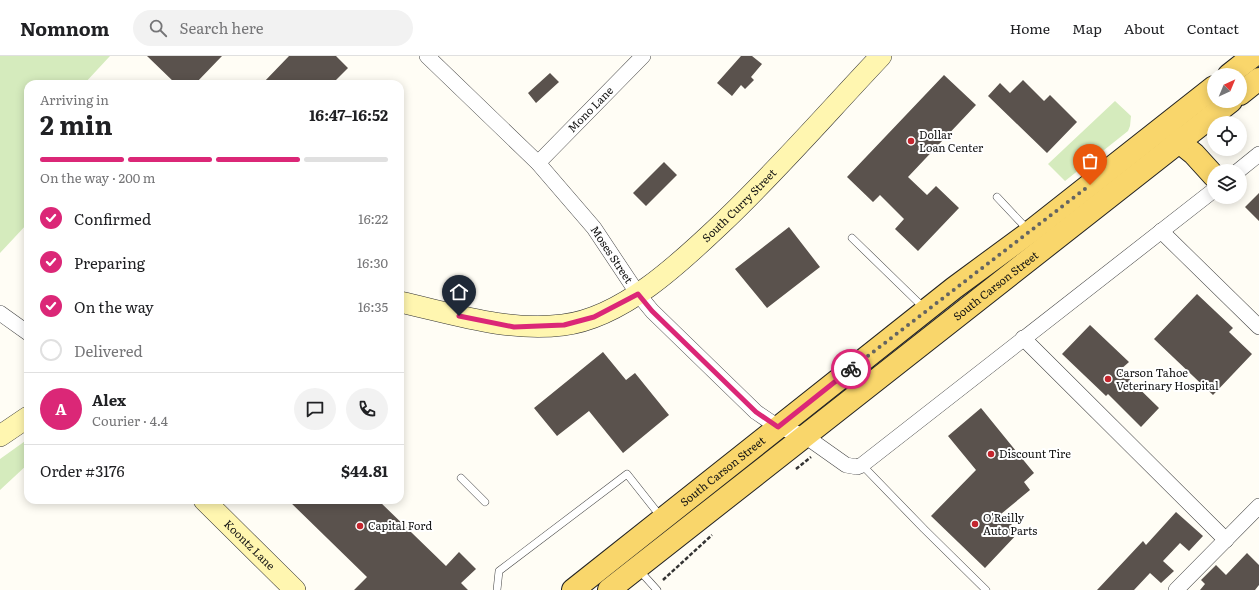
<!DOCTYPE html>
<html lang="en">
<head>
<meta charset="utf-8">
<style>
  :root { --surface:#fff; --page:#f2f2f2; --text:#202124; --muted:#757577; --line:#e0e0e0; --accent:#db2777 }
  body { margin:0; font-family:Literata,serif; background:var(--page); color:var(--text); height:100vh; display:flex; flex-direction:column; font-size:15px; white-space:nowrap }
  * { box-sizing:border-box; margin:0 }
  p { font-size:13px; color:var(--muted) }
  .icon { flex:none; width:22px; height:22px; fill:none; stroke:currentColor; stroke-width:2; stroke-linecap:round; stroke-linejoin:round }
  .map { position:relative; flex:1; overflow:hidden }
  .drawer { position:absolute; left:24px; top:24px; width:380px; height:424px; display:flex; flex-direction:column; background:var(--surface); border-radius:12px; box-shadow:0 2px 10px #0003 }
  .drawer>* { flex:none }
  .needle { width:26px; rotate:44deg }
  .tools { position:absolute; left:1207px; top:12px; display:grid; gap:8px }
  .tools a { display:grid; place-items:center; width:40px; height:40px; border-radius:50%; background:var(--surface); box-shadow:0 2px 10px #0003; font-size:20px }
  .pin { position:absolute; display:grid; place-items:center; width:34px; height:34px; color:#fff; margin:-41px -17px; border-radius:50% 50% 50% 0; rotate:-45deg; box-shadow:0 0 4px #0007 }
  .pin .icon { rotate:45deg }
  .courier { position:absolute; display:grid; place-items:center; width:40px; height:40px; margin:-20px; border:3px solid #db2777; border-radius:50%; background:#fff; color:#222; box-shadow:0 1px 5px #0007 }
  .headline em { font-style:normal; font-weight:700 }
  .headline div { display:flex; flex-direction:column-reverse }
  .headline { display:flex; align-items:center; justify-content:space-between; height:68px; padding:0 16px }
  h1 { font-size:26px; font-weight:700; line-height:30px }
  .bar { display:grid; grid-template-columns:repeat(4,1fr); gap:6px 4px; align-content:center; height:48px; padding:0 16px }
  .bar i { height:5px; border-radius:3px; background:var(--line) }
  .bar .selected { background:var(--accent) }
  .bar p { grid-column:span 4 }
  .line { display:flex; align-items:center; gap:10px; padding:0 16px; border-top:1px solid var(--line) }
  .line div { flex:1 }
  .round { display:grid; place-items:center; flex:none; width:42px; height:42px; border-radius:21px; background:var(--page) }
  ol { padding:0 16px; list-style:none }
  li { display:flex; align-items:center; gap:12px; height:44px }
  li p { margin-inline-start:auto }
  li .icon { padding:4px; border-radius:50%; background:var(--accent); color:#fff; stroke-width:4 }
  li:last-child { color:var(--muted) }
  li i { width:22px; height:22px; border:2px solid var(--line); border-radius:50% }
  header { display:flex; align-items:center; gap:24px; box-sizing:border-box; height:56px; padding:0 20px; background:var(--surface); border-bottom:1px solid var(--line) }
  header strong { font-size:19px }
  nav { display:flex; gap:22px; margin-inline-start:auto; font-size:14px }
  .search { width:280px; height:36px; background:var(--page); display:flex; align-items:center; gap:10px; box-sizing:border-box; padding:0 14px; border-radius:22px; color:var(--muted); font-size:15px }
  .map>svg:first-child { display:block }
  .green { fill:#d5ebbd }
  .building { fill:#5a524d }
  .lines { fill:none; stroke-linecap:round; stroke-linejoin:round }
  .lane-casing { stroke:#444; stroke-width:8 }
  .street-casing { stroke:#444; stroke-width:16 }
  .secondary-casing { stroke:#333; stroke-width:22 }
  .primary-casing { stroke:#222; stroke-width:24 }
  .path { stroke:#333; stroke-width:2.5; stroke-dasharray:4 2; stroke-linecap:butt }
  .lane { stroke:#fff; stroke-width:7 }
  .street { stroke:#fff; stroke-width:15 }
  .secondary { stroke:#fff6b0; stroke-width:21 }
  .primary { stroke:#f9d66b; stroke-width:22 }
  .done { stroke:#646461; stroke-width:4; stroke-dasharray:0 7.2 }
  .route { stroke:#db2777; stroke-width:5 }
  .poi-dot { fill:#c4262e; stroke:#fff; stroke-width:1.5 }
  .labels { text-anchor:middle; stroke-width:4; stroke-linejoin:round; paint-order:stroke }
  .street-label { font-size:11px; fill:#111; stroke:#fff }
  .poi-label { font-size:11px; fill:#111; stroke:#fff; text-anchor:start }
</style>
</head>
<body>
<header>
<strong>Nomnom</strong>
<div class="search"><svg class="icon" aria-label="search" viewBox="0 0 24 24"><circle cx="10" cy="10" r="6"/><path d="M15 15l6 6"/></svg>Search here</div>
<nav><a>Home</a><a>Map</a><a>About</a><a>Contact</a></nav>
</header>
<div class="map">
<svg width="1259" height="534" viewBox="0 0 1259 534">
  <rect width="100%" height="100%" fill="#fffdf5"/>
  <!-- green -->
  <path class="green" d="M0 0H110L84 28H28V167L0 197Z
    M1115 45 1131 60 1130 70 1128 75 1065 125 1048 108Z
    M28 383V408L0 434V403Z"/>
  <!-- building -->
  <path class="building" d="M147 0H222L195 28H176Z
    M289 0H336L348 12 332 28H262Z
    M741 0H752L762 8 751 21 754 24 745 33 741 29 732 40 717 27Z
    M550 17 559 26 536 47 528 37Z
    M944 19 976 49 908 121 927 139 936 130 959 152 918 195 895 173 904 163 880 139 873 146 847 121Z
    M1023 24 1044 45 1050 39 1077 66 1047 97 988 40 1000 27 1010 37Z
    M664 106 677 119 646 150 633 137Z
    M1259 137V165L1245 151Z
    M789 171 820 211 767 252 735 213Z
    M1197 238 1233 272 1229 276 1252 298 1213 339 1154 283Z
    M1090 269 1129 306 1120 314 1159 352 1141 371 1108 338 1106 340 1062 298Z
    M603 296 626 324 635 317 669 359 623 397 589 355 557 380 534 352Z
    M981 352 1034 417 1024 426 1030 434 1001 458 1019 476 985 512 931 460 976 414 948 380Z
    M288 444H378L446 510 459 496 476 513 461 527 468 534H354L367 521Z
    M1176 456 1203 480 1189 495 1180 487 1163 505 1174 515 1161 527 1150 517 1134 534H1097L1143 485 1146 489Z
    M1247 497 1259 509V529L1255 534H1200L1205 528 1201 524 1216 509 1226 519Z"/>
  <g class="lines">
    <defs>
      <path id="lane" d="M997 141 1028 174
        M852 182 925 253
        M862 409 924 473 986 534
        M461 422 485 446
        M639 514 657 534
        M497 534 499 515 627 418 661 461"/>
      <g id="street">
        <path id="s1" d="M427 0 538 107 594 172 638 238 652 255 756 356 778 371 805 380 846 409 857 411 862 409 1214 134"/>
        <path id="s2" d="M538 107 643 0"/>
        <path d="M1238 115 1259 98"/>
        <path d="M1161 175 1259 271"/>
        <path d="M0 257 28 277"/>
        <path d="M1023 282 1226 484"/>
        <path d="M1176 534 1259 450"/>
      </g>
      <g id="secondary">
        <path id="s3" d="M400 246C454 258 508 276 563 269 622 262 680 207 721 168 777 115 828 56 881 0"/>
        <path d="M0 380 28 361"/>
        <path id="s4" d="M204 444 295 534"/>
      </g>
      <g id="primary">
        <path d="M1229 19 1253 0"/>
        <path d="M1240 38 1259 23"/>
        <path d="M1168 77 1194 98 1214 120"/>
        <path id="s5" d="M573 534 954 232 1030 176 1214 31"/>
        <path id="s6" d="M609 534 1231 45"/>
      </g>
    </defs>
    <!-- lane casing -->
    <use href="#lane" class="lane-casing"/>
    <!-- street casing -->
    <use href="#street" class="street-casing"/>
    <!-- secondary casing -->
    <use href="#secondary" class="secondary-casing"/>
    <!-- primary casing -->
    <use href="#primary" class="primary-casing"/>
    <!-- path -->
    <path class="path" d="M796 413 811 401
      M663 524 712 479"/>
    <!-- lane -->
    <use href="#lane" class="lane"/>
    <!-- street -->
    <use href="#street" class="street"/>
    <!-- secondary -->
    <use href="#secondary" class="secondary"/>
    <!-- primary -->
    <use href="#primary" class="primary"/>
  </g>
  <g class="lines">
    <!-- done -->
    <path class="done" d="M851 313 1090 129"/>
    <!-- route -->
    <path class="route" d="M459 260 514 271 564 269 594 261 638 238 652 255 756 356 778 371 851 313"/>
  </g>
  <!-- markers -->
  <g class="poi-dot">
    <circle cx="911" cy="85" r="4"/>
    <circle cx="1108" cy="323" r="4"/>
    <circle cx="991" cy="398" r="4"/>
    <circle cx="975" cy="468" r="4"/>
    <circle cx="360" cy="470" r="4"/>
  </g>
  <g class="labels">
    <!-- street labels -->
    <g class="street-label">
      <text dy="4" stroke="none"><textPath href="#s2" startOffset="75">Mono Lane</textPath></text>
      <text dy="4" stroke="none"><textPath href="#s3" startOffset="382">South Curry Street</textPath></text>
      <text dy="4" stroke="none"><textPath href="#s1" startOffset="272">Moses Street</textPath></text>
      <text dy="4" stroke="none"><textPath href="#s6" startOffset="492">South Carson Street</textPath></text>
      <text dy="4" stroke="none"><textPath href="#s5" startOffset="191">South Carson Street</textPath></text>
      <text dy="4" stroke="none"><textPath href="#s4" startOffset="64">Koontz Lane</textPath></text>
    </g>
    <!-- poi labels -->
    <g class="poi-label">
      <text x="919" y="83">Dollar<tspan x="919" dy="13">Loan Center</tspan></text>
      <text x="1116" y="321">Carson Tahoe<tspan x="1116" dy="13">Veterinary Hospital</tspan></text>
      <text x="999" y="402">Discount Tire</text>
      <text x="983" y="466">O'Reilly<tspan x="983" dy="13">Auto Parts</tspan></text>
      <text x="368" y="474">Capital Ford</text>
    </g>
  </g>
</svg>
<div class="tools">
<a><svg class="needle" viewBox="-14 -14 28 28"><path d="M0-13l5 13h-10z" fill="#e53935"/><path d="M0 13l5-13h-10z" fill="#757577"/></svg></a>
<a><svg class="icon" aria-label="locate" viewBox="0 0 24 24"><circle cx="12" cy="12" r="6"/><path d="M12 2v4M12 18v4M2 12h4M18 12h4"/></svg></a>
<a><svg class="icon" aria-label="layers" viewBox="0 0 24 24"><path d="M12 4l9 5-9 5-9-5zM3 14l9 5 9-5"/></svg></a>
</div>
<div class="pin" style="left:1090px;top:129px;background:#ea580c"><svg class="icon" aria-label="bag" viewBox="0 0 24 24"><path d="M5 8h14l-1 12H6zM9 8a3 3 0 0 1 6 0"/></svg></div>
<div class="pin" style="left:459px;top:260px;background:#1f2937"><svg class="icon" aria-label="home" viewBox="0 0 24 24"><path d="M3 11l9-7 9 7M6 9v11h12V9"/></svg></div>
<div class="courier" style="left:851px;top:313px"><svg class="icon" aria-label="bike" viewBox="0 0 24 24"><circle cx="6" cy="16" r="4"/><circle cx="18" cy="16" r="4"/><path d="M6 16l4-8h5l3 8M10 8l3 8H6M13 5h3"/></svg></div>
<section class="drawer">
<div class="headline"><div><h1>2 min</h1><p>Arriving in</p></div><em>16:47–16:52</em></div>
<div class="bar"><i class="selected"></i><i class="selected"></i><i class="selected"></i><i></i><p>On the way · 200 m</p></div>
<ol>
<li><svg class="icon" aria-label="check" viewBox="0 0 24 24"><path d="M5 12l5 5 9-10"/></svg>Confirmed<p>16:22</p></li>
<li><svg class="icon" aria-label="check" viewBox="0 0 24 24"><path d="M5 12l5 5 9-10"/></svg>Preparing<p>16:30</p></li>
<li><svg class="icon" aria-label="check" viewBox="0 0 24 24"><path d="M5 12l5 5 9-10"/></svg>On the way<p>16:35</p></li>
<li><i></i>Delivered</li>
</ol>
<div class="line" style="height:72px"><b class="round" style="background:var(--accent);color:#fff">A</b><div><b>Alex</b><p>Courier · 4.4</p></div><a class="round"><svg class="icon" aria-label="chat" viewBox="0 0 24 24"><path d="M4 5h16v11H9l-5 4z"/></svg></a><a class="round"><svg class="icon" aria-label="phone" viewBox="0 0 24 24"><path d="M5 4h4l2 5-3 2q2 4 5 5l2-3 5 2v4C11 20 4 13 5 4z"/></svg></a></div>
<div class="line" style="height:52px"><div>Order #3176</div><b>$44.81</b></div>
</section>
</div>
</body>
</html>
